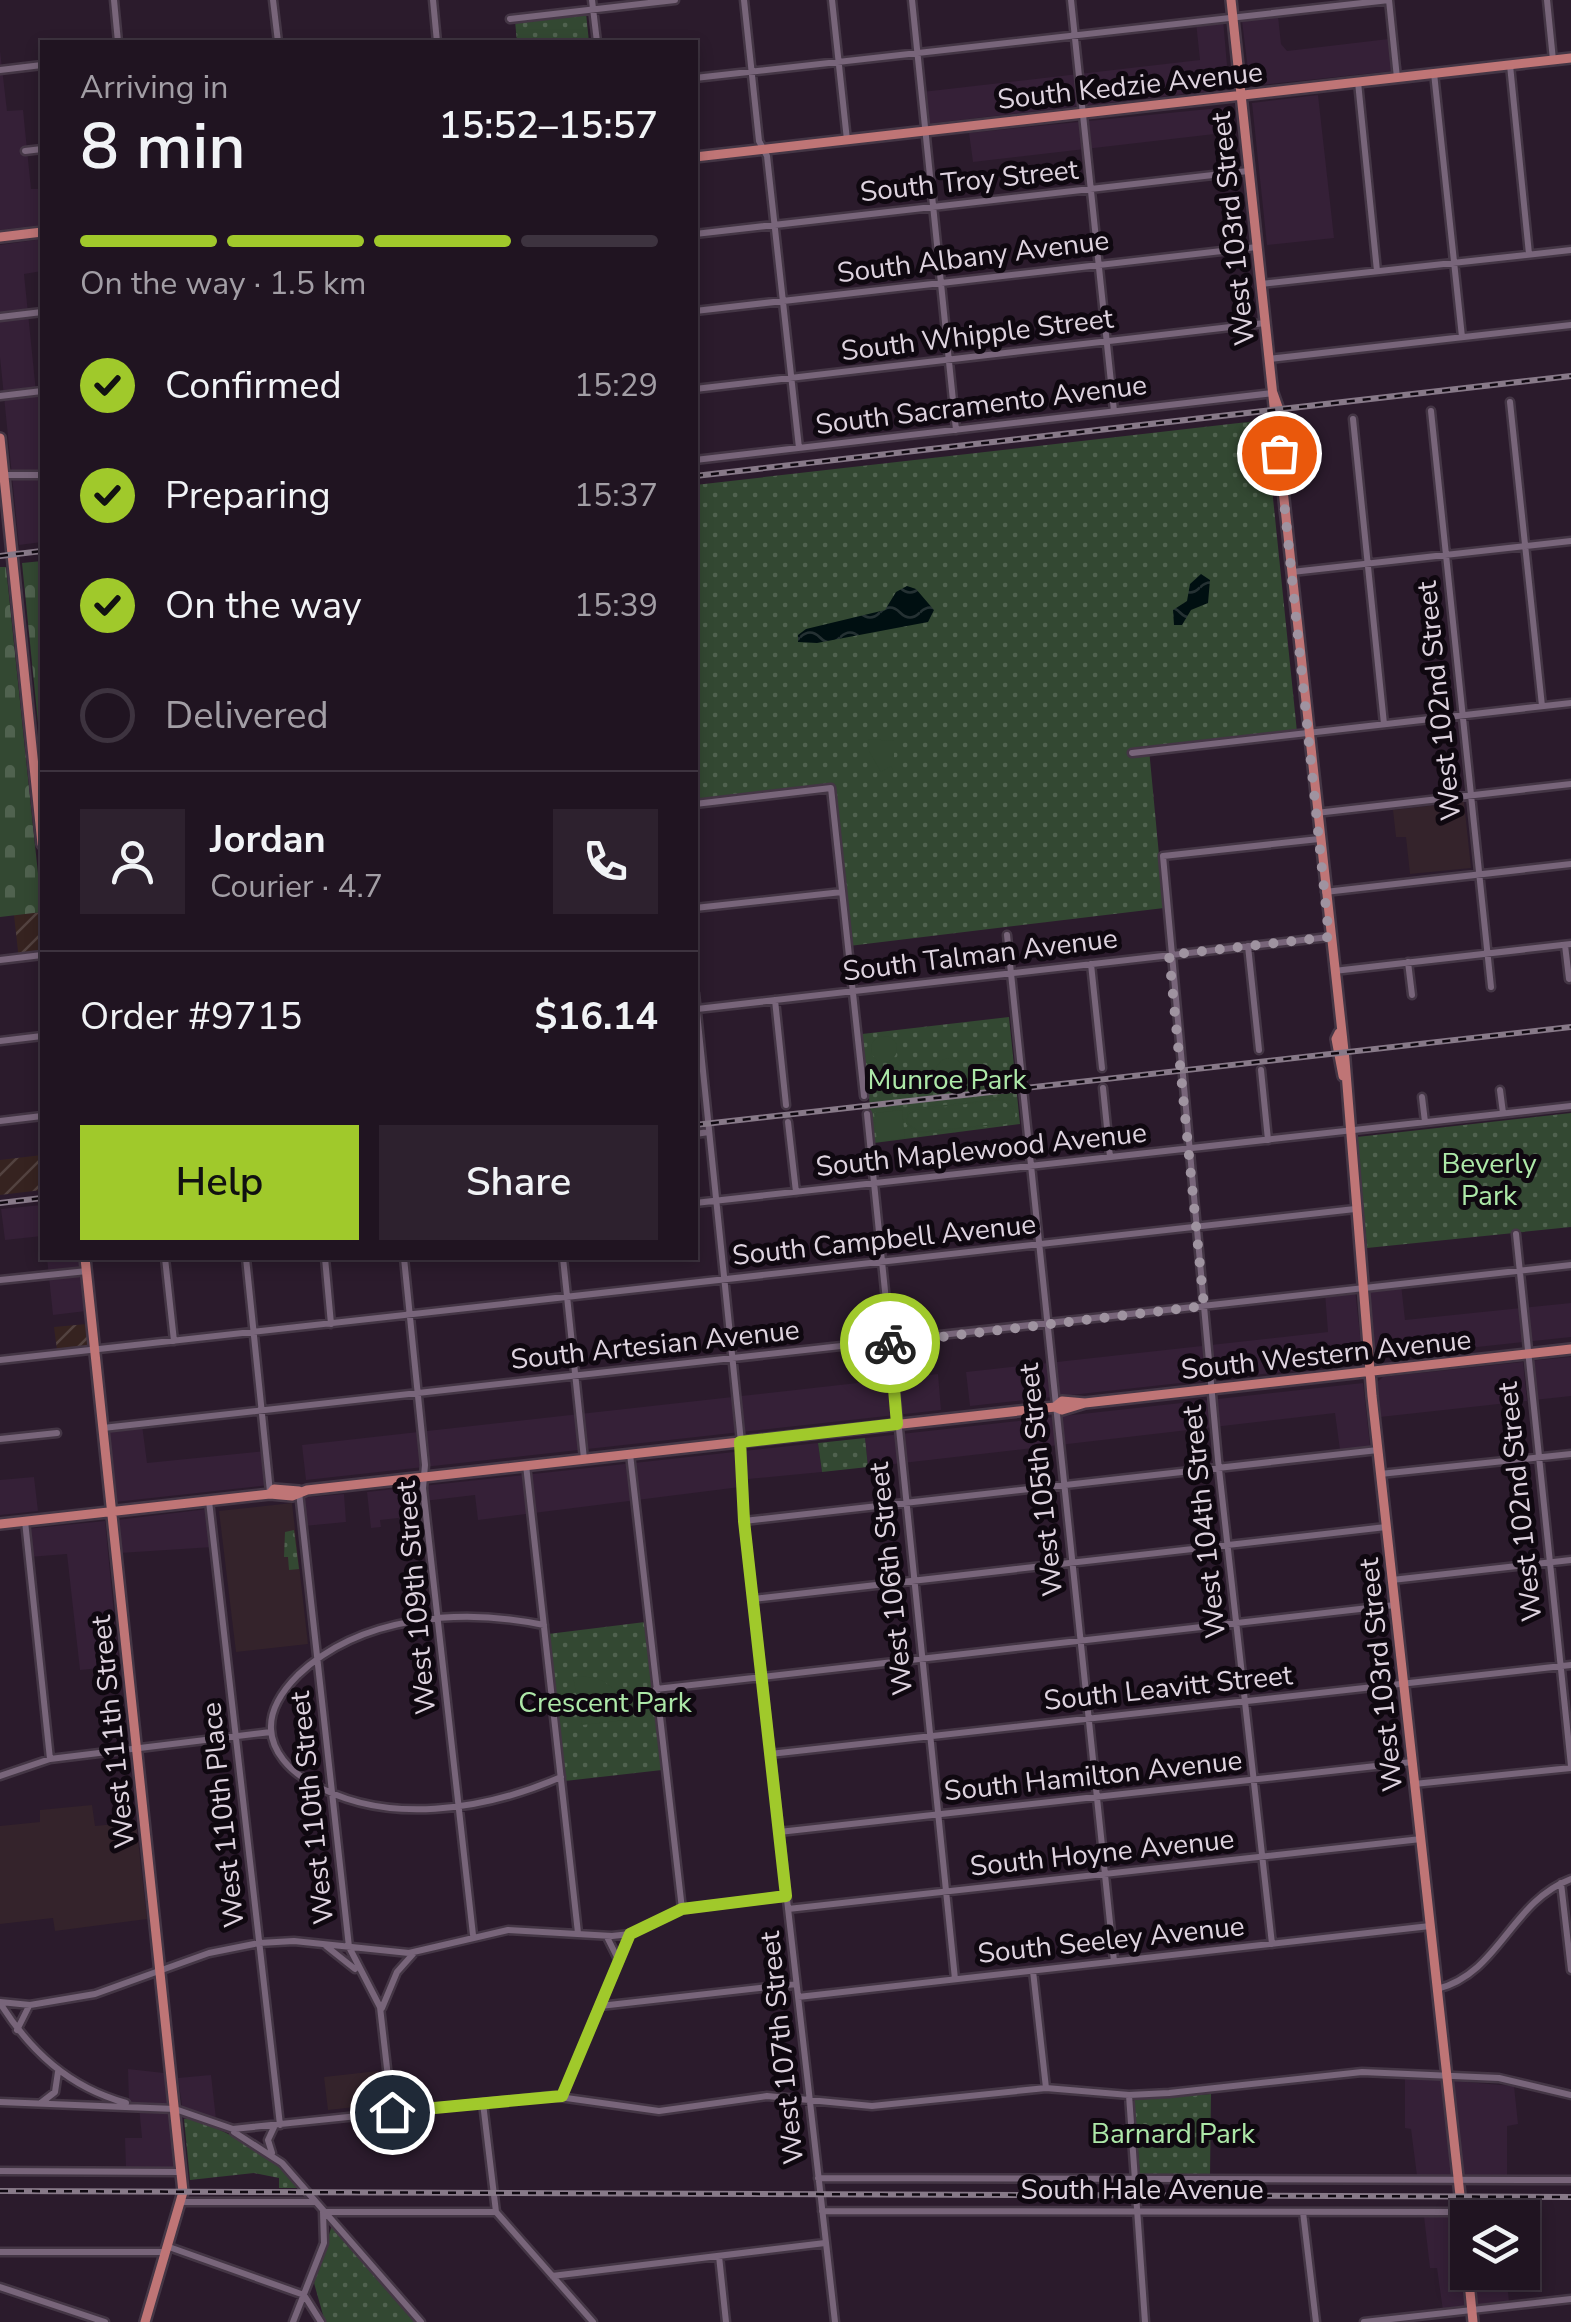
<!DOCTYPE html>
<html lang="en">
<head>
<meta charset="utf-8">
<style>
  :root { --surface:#201421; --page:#2d212e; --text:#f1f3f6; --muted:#a29ea5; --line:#3d333f; --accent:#a0c92b }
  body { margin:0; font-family:"Nunito Sans",sans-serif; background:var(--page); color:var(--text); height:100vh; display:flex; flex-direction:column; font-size:38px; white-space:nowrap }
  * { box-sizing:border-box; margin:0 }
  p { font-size:32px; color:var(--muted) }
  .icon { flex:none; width:55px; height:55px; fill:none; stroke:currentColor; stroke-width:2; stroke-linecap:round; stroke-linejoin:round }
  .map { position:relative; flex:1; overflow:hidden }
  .panel { position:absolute; left:40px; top:40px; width:658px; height:1220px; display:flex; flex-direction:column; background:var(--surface); border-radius:0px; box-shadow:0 5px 15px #0003,0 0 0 2px var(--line) }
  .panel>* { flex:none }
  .fabs { position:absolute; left:1450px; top:2200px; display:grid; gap:20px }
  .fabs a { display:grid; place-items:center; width:90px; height:90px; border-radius:0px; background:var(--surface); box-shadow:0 5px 15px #0003,0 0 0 2px var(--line); font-size:50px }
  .pin { position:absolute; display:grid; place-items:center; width:85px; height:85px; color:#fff; margin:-42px; border:5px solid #fff; border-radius:50%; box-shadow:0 2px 10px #0007 }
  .courier { position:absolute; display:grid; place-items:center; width:100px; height:100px; margin:-50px; border:8px solid #a0c92b; border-radius:50%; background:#fff; color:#222; box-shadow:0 2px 12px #0007 }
  .summary em { font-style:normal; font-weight:600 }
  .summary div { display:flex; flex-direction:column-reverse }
  .summary { display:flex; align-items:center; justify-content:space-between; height:170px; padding:0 40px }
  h1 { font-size:65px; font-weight:600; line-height:75px }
  .bar { display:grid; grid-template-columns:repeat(4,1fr); gap:15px 10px; align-content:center; height:120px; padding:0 40px }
  .bar i { height:12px; border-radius:8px; background:var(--line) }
  .bar .current { background:var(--accent) }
  .bar p { grid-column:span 4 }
  .line { display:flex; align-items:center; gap:25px; padding:0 40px; border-top:2px solid var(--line) }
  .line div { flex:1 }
  .round { display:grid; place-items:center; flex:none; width:105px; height:105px; border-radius:0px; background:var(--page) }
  ol { padding:0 40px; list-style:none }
  li { display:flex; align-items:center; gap:30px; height:110px }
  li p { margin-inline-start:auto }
  li .icon { padding:10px; border-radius:50%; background:var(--accent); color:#111; stroke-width:4 }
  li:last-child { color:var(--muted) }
  li i { width:55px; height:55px; border:5px solid var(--line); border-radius:50% }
  .cta { display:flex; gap:20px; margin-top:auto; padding:20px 40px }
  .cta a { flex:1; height:115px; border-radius:0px; background:var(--accent); color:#111; font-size:40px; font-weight:600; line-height:115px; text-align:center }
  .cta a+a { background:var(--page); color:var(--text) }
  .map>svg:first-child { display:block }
  .built { fill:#352037 }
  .industrial { fill:url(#industrial-furrows) }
  .education { fill:#34232b }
  .grass { fill:url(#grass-dots) }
  .cemetery { fill:url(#cemetery-stones) }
  .garden { fill:#334832; fill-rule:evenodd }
  .water { fill:url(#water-waves) }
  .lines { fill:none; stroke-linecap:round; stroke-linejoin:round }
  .minor-casing { stroke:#443645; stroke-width:11 }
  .major-casing { stroke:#443645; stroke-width:14 }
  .minor { stroke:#78657a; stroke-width:6 }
  .major { stroke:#bf7576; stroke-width:9 }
  .rail-casing { stroke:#877988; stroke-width:6 }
  .rail { stroke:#0f0810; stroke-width:2.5; stroke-dasharray:8; stroke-linecap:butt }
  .done { stroke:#9f93a0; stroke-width:10; stroke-dasharray:0 18 }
  .route { stroke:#a0c92b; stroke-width:12 }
  .labels { text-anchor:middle; stroke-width:10; stroke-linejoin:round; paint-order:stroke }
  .street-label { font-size:28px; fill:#ded3df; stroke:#0f0810 }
  .park-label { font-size:28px; fill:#ade8a8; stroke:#0f0810 }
</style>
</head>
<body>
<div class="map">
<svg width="1571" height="2322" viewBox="0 0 1571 2322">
  <defs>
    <pattern id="industrial-furrows" width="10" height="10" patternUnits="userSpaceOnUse" patternTransform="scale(2.5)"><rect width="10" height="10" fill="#362320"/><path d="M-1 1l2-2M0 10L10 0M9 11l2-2" fill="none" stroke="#534240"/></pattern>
    <pattern id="grass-dots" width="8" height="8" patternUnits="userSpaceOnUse" patternTransform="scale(2.5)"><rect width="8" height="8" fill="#334832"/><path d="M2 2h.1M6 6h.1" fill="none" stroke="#50624f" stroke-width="1.8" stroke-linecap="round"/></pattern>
    <pattern id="cemetery-stones" width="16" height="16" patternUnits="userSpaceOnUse" patternTransform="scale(2.5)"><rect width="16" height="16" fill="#334832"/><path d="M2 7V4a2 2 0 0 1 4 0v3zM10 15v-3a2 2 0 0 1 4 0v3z" fill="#50624f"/></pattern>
    <pattern id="water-waves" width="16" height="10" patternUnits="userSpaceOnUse" patternTransform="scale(2.5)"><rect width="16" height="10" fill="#000f11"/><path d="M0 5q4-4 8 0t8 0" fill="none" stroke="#253133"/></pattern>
  </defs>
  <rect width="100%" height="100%" fill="#2b1b2c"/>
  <!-- built -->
  <path class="built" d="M1278 16 1281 44 1287 51 1397 38 1402 70 1250 86 1242 21Z
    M1223 19 1229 89 925 124 922 92 1200 60 1196 22Z
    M0 51 7 111 23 110 31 189H42V225L0 230Z
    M1318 95 1334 238 1267 245 1252 103Z
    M1229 107 1232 132 973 162 969 133Z
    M42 239V271L24 274 36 392H42V542L19 545 0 357V245Z
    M42 1205V1236L5 1240 1 1209Z
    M47 1258H80L86 1311 53 1315Z
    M1401 1284 1405 1320 1571 1303V1337L1375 1358 1369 1288Z
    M1355 1289 1363 1363 970 1406 966 1372 1328 1332 1325 1293Z
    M1571 1357V1396L1534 1400 1529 1361Z
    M1523 1362 1527 1401 1380 1417 1377 1382 1383 1377Z
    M938 1374 941 1410 306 1480 302 1445Z
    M1363 1383 1370 1446 1340 1450 1335 1413 868 1467 865 1438Z
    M142 1425 147 1463 266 1451 269 1485 115 1502 108 1429Z
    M818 1443 822 1472 748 1479V1486L478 1520 475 1495 424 1501 425 1515 380 1520 381 1527 371 1528 367 1492Z
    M34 1477 38 1511 0 1515V1480Z
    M344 1494 346 1522 304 1526 301 1498Z
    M208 1509 213 1547 120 1553 117 1520Z
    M105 1521 119 1666 80 1670 67 1554 29 1557 26 1529Z
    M128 2069 164 2073 175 2169 126 2168 125 2138H142L139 2106 129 2103Z
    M211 2075 217 2128 184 2119 178 2078Z
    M1405 2076 1443 2079 1453 2177 1417 2176 1411 2129 1405 2128Z
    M1453 2081 1514 2086 1518 2124 1507 2126V2177H1463Z
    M1457 2215 1467 2308 1443 2311 1437 2268H1430L1424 2216Z
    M1473 2273H1506L1509 2302 1477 2305Z"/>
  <!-- industrial -->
  <path class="industrial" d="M42 912V958L19 960 14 915Z
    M42 1155V1190L0 1195V1160Z
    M87 1324 89 1347 57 1350 54 1327Z"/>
  <!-- education -->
  <path class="education" d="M1464 802 1471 868 1410 874 1406 837H1396L1393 810Z
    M292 1503 308 1644 236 1652 219 1511Z
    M92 1805 95 1826 136 1822 147 1919 55 1931 53 1918 0 1924V1826L40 1822V1810Z
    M378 2071 382 2104 328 2110 324 2077Z"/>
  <!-- grass -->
  <path class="grass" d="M586 13 589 42H517L515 21Z
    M1265 420 1297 732 1149 749 1164 908 849 946 832 787 695 801V485Z
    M1009 1017 1020 1124 874 1143 862 1034Z
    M1571 1113V1227L1367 1248 1357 1137Z
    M865 1438 868 1467 822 1472 818 1443Z
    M294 1530 299 1569 289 1570 288 1557H284L285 1532Z
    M645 1622 662 1770 565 1781 548 1634Z
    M1211 2094 1210 2176H1140L1134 2100Z
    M192 2118C234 2135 271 2153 301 2188H279V2178L254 2173 190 2180 184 2119Z
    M332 2225 416 2322H325L314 2283Z"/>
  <!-- cemetery -->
  <path class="cemetery" d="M42 561V763L22 563Z
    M0 567H6L42 912 0 917Z"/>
  <!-- garden -->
  <path class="garden" d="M868 739 894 741V772L891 766 881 772 869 751Z
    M871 1049a13 13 0 1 1 26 0a13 13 0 1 1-26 0Z
    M936 1072a14 14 0 1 1 28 0a14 14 0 1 1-28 0Z
    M1002 1099 1016 1108 1015 1117 1006 1124 919 1133 906 1124 908 1112 916 1108ZM1001 1100 1014 1109 1011 1119 1004 1123 920 1132 907 1123 909 1114 916 1110Z
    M902 1110 905 1138 877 1142 874 1113Z
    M573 1677C604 1674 622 1689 626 1720L582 1725Z"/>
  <!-- water -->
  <path class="water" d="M1201 574 1210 580 1208 603 1191 610 1182 625H1174L1173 610 1187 601 1190 584Z
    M907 586 916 589 934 610 928 622 817 643 798 642V635L806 629 885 610 896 592Z"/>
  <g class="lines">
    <defs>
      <path id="minor" d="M114 0 118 42
        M273 0 278 42
        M433 0 437 42
        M592 0 597 42
        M744 0 759 141 767 156 799 448
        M832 0 847 140
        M912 0 956 430
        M1071 0 1114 411
        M1389 0 1397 78
        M1547 0 1553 60
        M510 19 675 0
        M1510 65 1529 254
        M0 70 42 65
        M1434 73 1462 337
        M695 78 1389 0
        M1358 82 1377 271
        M25 151 42 149
        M695 234 1248 171
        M1261 284 1571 250
        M695 311 1257 247
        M0 317 42 312
        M1269 359 1571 325
        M695 389 1265 323
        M0 396 42 391
        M1510 402 1542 706
        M1431 411 1491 987
        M1353 419 1384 724
        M695 460 1273 393
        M4 475H42
        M1292 572 1571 541
        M1132 753 1571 703
        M695 804 831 788 864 1096
        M1316 813 1571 784
        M1325 892 1571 864
        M695 908 842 892
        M1007 935 1114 1961
        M1565 945 1569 979
        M1248 946 1259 1050
        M0 960 42 955
        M1408 962 1412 995
        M1091 964 1102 1068
        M1334 971 1571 944
        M695 993 741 1442 744 1521 835 2322
        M775 1000 786 1105
        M697 1009 1329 937
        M0 1041 42 1036
        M1261 1070 1268 1140
        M1103 1088 1110 1157
        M1500 1090 1503 1113
        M1422 1097 1425 1122
        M867 1114 955 1979
        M0 1121 42 1116
        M788 1122 796 1192
        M695 1134 709 1132
        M695 1203 1571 1106
        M1516 1234 1571 1766
        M165 1258 174 1341
        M246 1258 270 1492
        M325 1258 331 1324
        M404 1258 425 1465 423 1488 473 1935
        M563 1258 584 1459
        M0 1280 87 1271
        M0 1360 1355 1209
        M103 1428 1571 1265
        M0 1439 57 1433
        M630 1454 682 1909
        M526 1465 578 1933
        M1380 1474 1571 1454
        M299 1492 349 1947 380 2007 392 2112
        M209 1501 280 2125
        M25 1521 50 1759
        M744 1521 1378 1450
        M1392 1580 1571 1560
        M753 1599 1386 1527
        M544 1625C462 1608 361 1615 298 1675 284 1689 270 1708 271 1729 272 1752 290 1771 310 1782 385 1827 485 1810 561 1777
        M656 1689 1395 1605
        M770 1754 1571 1665
        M0 1776 50 1759 271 1732
        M1414 1784 1571 1768
        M779 1832 1412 1762
        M1561 1883 1571 1970
        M788 1909 1421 1839
        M607 1937 619 1961
        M1272 1944 1218 1460 1163 856 1319 839
        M326 1946 355 1969
        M1033 1971 1046 2088
        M1437 1989C1500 1973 1510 1902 1571 1879
        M798 1997 1430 1926
        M0 2002 30 2005 95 1994 209 1953 259 1943 294 1941 409 1953 508 1930 612 1936 630 1934 682 1909 786 1896
        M0 2003C31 2052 69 2087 126 2103
        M600 2006 796 1984
        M382 2008 397 1972 413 1954
        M17 2030 29 2006
        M1129 2095 1145 2322
        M562 2096 630 1934
        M0 2102 175 2109 233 2129 552 2096 659 2111 767 2096 872 2106 1046 2088 1129 2095 1169 2093 1362 2072 1499 2078 1571 2095
        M42 2102 55 2092 58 2072
        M483 2103 496 2212 593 2322
        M234 2132 282 2163 421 2322
        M272 2153 268 2140 275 2125
        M0 2171 180 2172
        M818 2178 1571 2180
        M183 2202H315
        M822 2211 1462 2212
        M1303 2212 1316 2322
        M169 2247 304 2295 321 2322
        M0 2252H166
        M719 2256 726 2322
        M552 2276 825 2243
        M0 2287 105 2322
        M293 2322 324 2243 323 2212H496
        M1364 2322 1571 2299"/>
      <path id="major" d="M1231 0 1279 453
        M695 157 1571 58
        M0 237 42 232
        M1273 393 1279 410V453L1345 1060 1372 1396 1468 2268
        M0 438 42 844
        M1339 1033 1336 1039 1343 1076
        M85 1258 183 2192 145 2322
        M1055 1407 1062 1401 1085 1403
        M270 1494 274 1489 299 1491
        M0 1524 270 1494 292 1496 307 1490 1055 1407 1062 1410 1085 1403 1571 1349
        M1468 2272 1473 2322"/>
    </defs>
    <!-- minor casing -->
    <use href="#minor" class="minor-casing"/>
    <!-- major casing -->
    <use href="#major" class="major-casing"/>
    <!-- minor -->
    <use href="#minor" class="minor"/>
    <!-- major -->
    <use href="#major" class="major"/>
    <defs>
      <path id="rail" d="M695 476 1571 376
        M0 556 42 551
        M695 1125 1571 1027
        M0 1203 42 1198
        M0 2191 1571 2197"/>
    </defs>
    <!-- rail casing -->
    <use href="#rail" class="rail-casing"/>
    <!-- rail -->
    <use href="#rail" class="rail"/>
  </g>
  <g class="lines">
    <!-- done -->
    <path class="done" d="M890 1343 1204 1306 1169 955 1329 937 1279 453"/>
    <!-- route -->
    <path class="route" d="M392 2112 562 2096 630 1934 682 1909 786 1896 744 1521 740 1442 897 1424 890 1343"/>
  </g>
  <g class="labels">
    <!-- street labels -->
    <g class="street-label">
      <text transform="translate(1130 85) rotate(-6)" y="10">South Kedzie Avenue</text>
      <text transform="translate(969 180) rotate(-6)" y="10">South Troy Street</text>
      <text transform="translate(1232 229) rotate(-96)" y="10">West 103rd Street</text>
      <text transform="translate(973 256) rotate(-7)" y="10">South Albany Avenue</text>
      <text transform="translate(977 334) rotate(-7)" y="10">South Whipple Street</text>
      <text transform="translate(981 404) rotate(-7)" y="10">South Sacramento Avenue</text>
      <text transform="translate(1438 701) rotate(-96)" y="10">West 102nd Street</text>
      <text transform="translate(980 954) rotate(-7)" y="10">South Talman Avenue</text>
      <text transform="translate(981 1149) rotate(-6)" y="10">South Maplewood Avenue</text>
      <text transform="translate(884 1239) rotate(-6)" y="10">South Campbell Avenue</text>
      <text transform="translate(655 1344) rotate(-6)" y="10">South Artesian Avenue</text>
      <text transform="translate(1326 1354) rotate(-6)" y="10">South Western Avenue</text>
      <text transform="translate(1040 1480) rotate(-96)" y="10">West 105th Street</text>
      <text transform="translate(1519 1502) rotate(-96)" y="10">West 102nd Street</text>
      <text transform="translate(1203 1522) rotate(-96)" y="10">West 104th Street</text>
      <text transform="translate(890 1579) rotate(-96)" y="10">West 106th Street</text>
      <text transform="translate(415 1598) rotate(-95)" y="10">West 109th Street</text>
      <text transform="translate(1380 1675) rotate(-96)" y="10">West 103rd Street</text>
      <text transform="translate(1168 1687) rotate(-6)" y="10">South Leavitt Street</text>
      <text transform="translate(112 1732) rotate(-96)" y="10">West 111th Street</text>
      <text transform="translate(1093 1775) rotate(-6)" y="10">South Hamilton Avenue</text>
      <text transform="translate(311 1808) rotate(-96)" y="10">West 110th Street</text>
      <text transform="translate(222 1815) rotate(-96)" y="10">West 110th Place</text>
      <text transform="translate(1102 1852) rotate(-6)" y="10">South Hoyne Avenue</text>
      <text transform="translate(1111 1939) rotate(-6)" y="10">South Seeley Avenue</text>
      <text transform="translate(781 2048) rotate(-96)" y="10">West 107th Street</text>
      <text x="1142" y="2199">South Hale Avenue</text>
    </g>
    <!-- park labels -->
    <g class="park-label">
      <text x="947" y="1089">Munroe Park</text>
      <text x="1489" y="1173">Beverly<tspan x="1489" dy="32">Park</tspan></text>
      <text x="605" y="1712">Crescent Park</text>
      <text x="1173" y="2143">Barnard Park</text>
    </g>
  </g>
</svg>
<div class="fabs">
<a><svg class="icon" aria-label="layers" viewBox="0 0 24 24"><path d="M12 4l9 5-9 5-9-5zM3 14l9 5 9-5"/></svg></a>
</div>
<div class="pin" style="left:1279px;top:453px;background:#ea580c"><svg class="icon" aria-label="bag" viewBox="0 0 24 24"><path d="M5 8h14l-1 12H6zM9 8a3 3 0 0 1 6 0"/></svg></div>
<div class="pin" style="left:392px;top:2112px;background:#1f2937"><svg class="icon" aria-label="home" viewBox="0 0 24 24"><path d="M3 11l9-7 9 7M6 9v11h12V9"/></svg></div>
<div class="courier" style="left:890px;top:1343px"><svg class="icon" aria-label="bike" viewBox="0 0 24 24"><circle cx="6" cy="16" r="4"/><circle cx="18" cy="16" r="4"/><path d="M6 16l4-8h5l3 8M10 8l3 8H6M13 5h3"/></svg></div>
<section class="panel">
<div class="summary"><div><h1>8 min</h1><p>Arriving in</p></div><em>15:52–15:57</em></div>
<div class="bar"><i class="current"></i><i class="current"></i><i class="current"></i><i></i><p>On the way · 1.5 km</p></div>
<ol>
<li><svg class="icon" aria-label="check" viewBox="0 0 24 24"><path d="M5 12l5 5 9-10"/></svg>Confirmed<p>15:29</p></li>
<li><svg class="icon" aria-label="check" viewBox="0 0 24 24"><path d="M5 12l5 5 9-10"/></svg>Preparing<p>15:37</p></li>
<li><svg class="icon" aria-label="check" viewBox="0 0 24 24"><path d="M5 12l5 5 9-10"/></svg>On the way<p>15:39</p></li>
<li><i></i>Delivered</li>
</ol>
<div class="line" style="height:180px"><a class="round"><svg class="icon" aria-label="person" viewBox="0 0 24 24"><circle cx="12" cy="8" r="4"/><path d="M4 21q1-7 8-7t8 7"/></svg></a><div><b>Jordan</b><p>Courier · 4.7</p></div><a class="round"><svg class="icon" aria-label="phone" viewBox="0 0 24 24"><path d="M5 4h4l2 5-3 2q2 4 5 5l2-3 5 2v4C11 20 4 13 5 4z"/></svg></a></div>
<div class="line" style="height:130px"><div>Order #9715</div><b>$16.14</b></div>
<div class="cta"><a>Help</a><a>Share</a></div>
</section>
</div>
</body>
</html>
